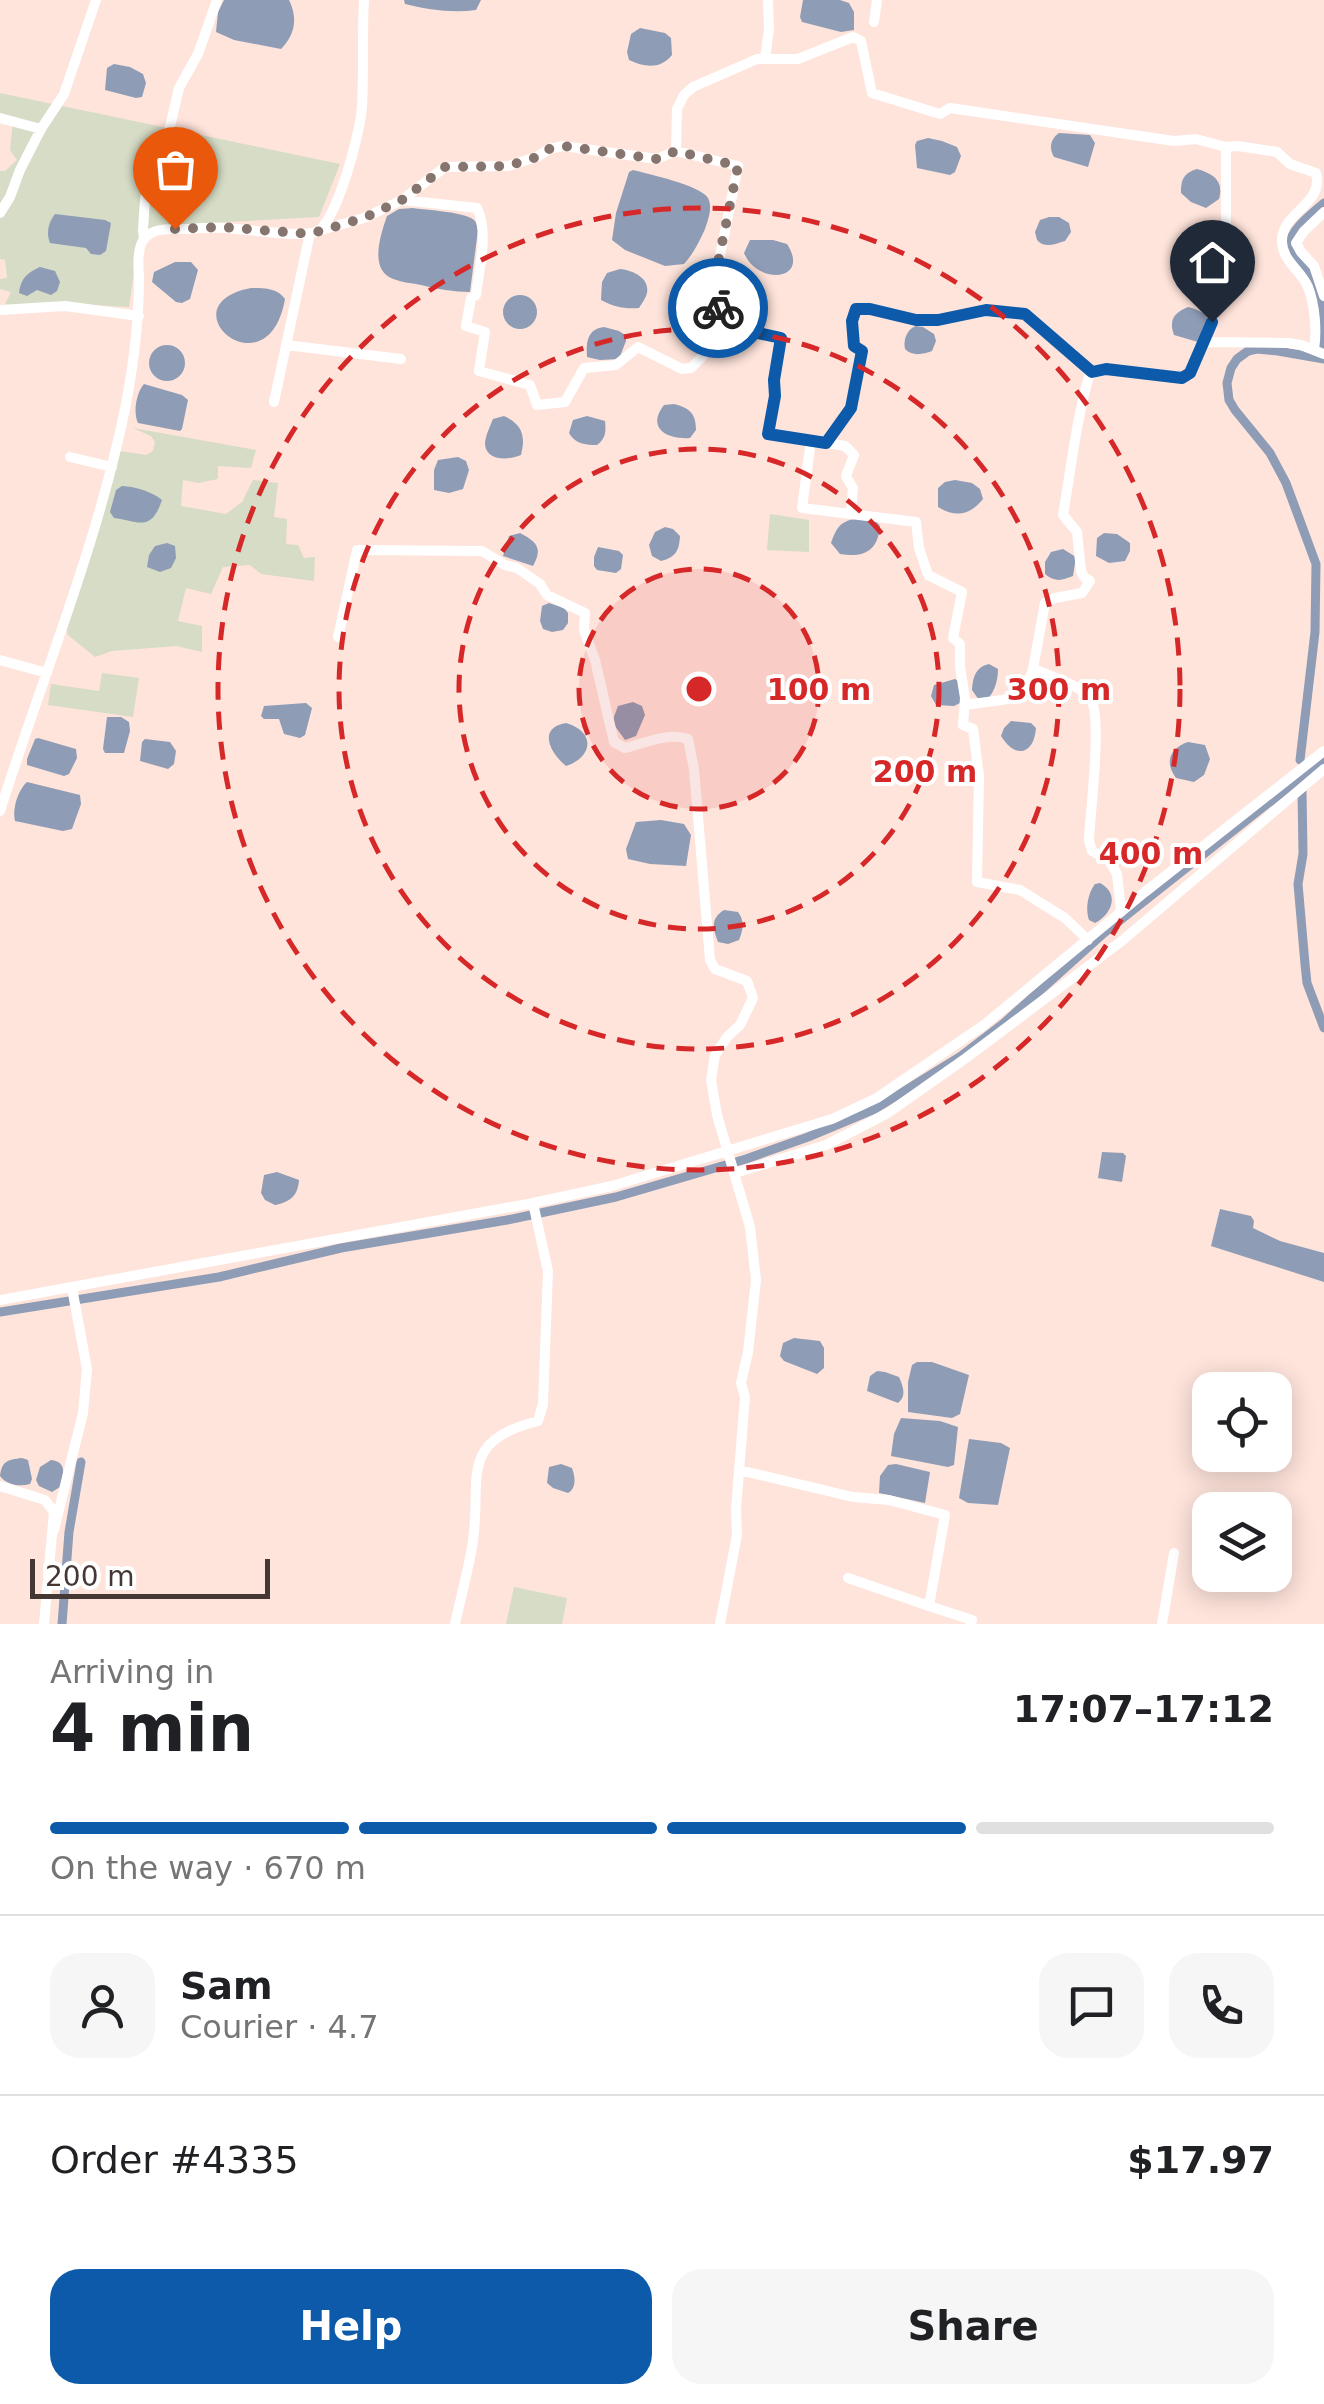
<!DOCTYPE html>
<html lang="en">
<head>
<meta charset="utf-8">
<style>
  :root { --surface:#fff; --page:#f6f6f6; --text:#202124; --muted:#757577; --line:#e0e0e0; --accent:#0c5aa9 }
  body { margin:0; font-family:"DejaVu Sans",sans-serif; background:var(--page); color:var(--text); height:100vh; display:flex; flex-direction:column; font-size:38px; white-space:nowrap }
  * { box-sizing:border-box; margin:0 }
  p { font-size:32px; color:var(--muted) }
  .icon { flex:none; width:55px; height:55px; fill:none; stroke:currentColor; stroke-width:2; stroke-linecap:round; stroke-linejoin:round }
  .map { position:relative; height:1624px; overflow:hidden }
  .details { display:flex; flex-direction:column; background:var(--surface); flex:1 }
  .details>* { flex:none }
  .controls { position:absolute; left:1192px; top:1372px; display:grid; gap:20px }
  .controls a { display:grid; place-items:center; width:100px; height:100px; border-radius:20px; background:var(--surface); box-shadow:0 5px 25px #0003; font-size:50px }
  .scale { position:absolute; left:30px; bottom:25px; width:240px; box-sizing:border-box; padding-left:10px; border:5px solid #453834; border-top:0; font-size:28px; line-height:35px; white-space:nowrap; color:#453834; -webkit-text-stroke:8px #fff; paint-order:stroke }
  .pin { position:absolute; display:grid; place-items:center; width:85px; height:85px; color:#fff; margin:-102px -42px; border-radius:50% 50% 50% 0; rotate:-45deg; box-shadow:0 0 10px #0007 }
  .pin .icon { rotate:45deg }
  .courier { position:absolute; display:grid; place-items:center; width:100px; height:100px; margin:-50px; border:8px solid #0c5aa9; border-radius:50%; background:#fff; color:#222; box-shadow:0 2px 12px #0007 }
  .head em { font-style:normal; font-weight:700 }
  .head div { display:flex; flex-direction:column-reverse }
  .head { display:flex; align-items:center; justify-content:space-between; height:170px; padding:0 50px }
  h1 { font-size:65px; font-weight:700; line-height:75px }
  .bar { display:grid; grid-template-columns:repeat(4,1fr); gap:15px 10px; align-content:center; height:120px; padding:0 50px }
  .bar i { height:12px; border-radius:8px; background:var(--line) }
  .bar .current { background:var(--accent) }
  .bar p { grid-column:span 4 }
  .line { display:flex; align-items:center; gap:25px; padding:0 50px; border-top:2px solid var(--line) }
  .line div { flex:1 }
  .round { display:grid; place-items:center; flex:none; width:105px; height:105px; border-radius:30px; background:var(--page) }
  .cta { display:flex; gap:20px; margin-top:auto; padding:20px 50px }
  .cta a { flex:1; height:115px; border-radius:30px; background:var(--accent); color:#fff; font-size:40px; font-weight:700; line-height:115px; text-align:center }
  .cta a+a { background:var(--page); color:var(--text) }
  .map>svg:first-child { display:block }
  .green { fill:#d6dcc5 }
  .water { fill:#8f9cb6 }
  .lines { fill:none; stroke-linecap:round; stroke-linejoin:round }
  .canal { stroke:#8f9cb6; stroke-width:9 }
  .minor { stroke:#fff; stroke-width:10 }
  .done { stroke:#86746e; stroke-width:10; stroke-dasharray:0 18 }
  .route { stroke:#0c5aa9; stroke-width:12 }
  .ring { fill:none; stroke:#d62828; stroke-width:5; stroke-dasharray:18 12 }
  .centre { fill:#d62828; stroke:#fff; stroke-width:5 }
  .ring-label { font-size:30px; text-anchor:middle; font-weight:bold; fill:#d62828; stroke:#fff; stroke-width:8; stroke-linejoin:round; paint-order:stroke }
</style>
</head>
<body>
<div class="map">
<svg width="1324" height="1624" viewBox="0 0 1324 1624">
  <rect width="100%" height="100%" fill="#fee4db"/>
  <!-- green -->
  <path class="green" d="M0 93 340 164 319 217 207 223 151 229 138 243 129 307 72 304 4 306 11 292 0 289V279L7 278 5 260 0 259V171H5L17 160 10 150 13 121 0 114Z
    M133 428 256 450 251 468 218 466V479L198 483 183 480 181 506 226 514 242 502 253 480 278 483 274 517 287 519 286 544 298 545 304 558 315 557 314 581 261 574 250 565 223 567 211 594 186 588 178 621 202 626V652L176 646 112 651 95 657 68 635 66 627 120 451 146 455 153 451 155 442 151 436Z
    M770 514 809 520V552L767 550Z
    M102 673 139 678 133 717 48 705 51 684 99 691Z
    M514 1587 567 1598 562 1624H506Z"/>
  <!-- water -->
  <path class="water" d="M224 0H289C298 18 295 35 281 49L234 40 216 32 218 12Z
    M404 0H481L476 10C452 13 429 10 405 4Z
    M803 0H840L849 3 854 12V30L841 32 802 22 800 17Z
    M640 28 665 33 671 38 672 55C660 70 644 67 629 60L627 52 631 34Z
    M114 64 130 67 143 74 146 83 142 97 136 98 105 90 107 68Z
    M1059 133 1090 135 1095 143 1088 167 1054 157C1049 149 1050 139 1059 133Z
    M928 138 942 141 957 147 961 156 955 172 950 175 917 168 915 145 917 141Z
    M1197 169C1214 174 1224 181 1219 199L1206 208 1191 202 1181 193C1181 179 1184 173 1197 169Z
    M633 170C648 174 700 185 708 198 713 207 708 220 705 229 699 242 694 253 684 264L665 266 625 250 612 240 616 213 629 172Z
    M413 208C425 210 469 212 475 221 477 224 477 227 478 230L470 292C453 292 438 289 421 285 411 283 398 282 389 277 370 266 381 233 387 216L399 209Z
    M55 214 105 220 111 223 106 251 100 255 91 254 86 248 50 243C46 233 48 223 55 214Z
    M1049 217H1059L1069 223 1071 232 1065 241C1055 244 1045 249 1037 240L1035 232 1040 220Z
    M750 240H773L787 244C811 281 758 286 744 253Z
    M175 262H191L198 270 190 299 182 303 176 302 152 282 154 272Z
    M40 267 55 271 60 282 57 291 51 295 37 290 27 296 19 293C21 278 27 273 40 267Z
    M620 269C631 270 650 277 647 293 646 298 642 303 639 308 624 309 614 307 601 300L602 282 607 273Z
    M251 288C263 288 278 288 285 299 268 396 163 305 251 288Z
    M503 312a17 17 0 1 1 34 0a17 17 0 1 1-34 0Z
    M1188 307C1211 312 1215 325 1198 342L1174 335C1169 321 1173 313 1188 307Z
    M916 326 923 327 934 334 936 341 932 351C923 354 913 357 905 349 903 340 907 329 916 326Z
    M604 327 619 331 625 335 626 341 619 359 600 360 587 357C586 343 587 329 604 327Z
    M149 363a18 18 0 1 1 36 0a18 18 0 1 1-36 0Z
    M144 384 182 395 188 400 182 429 180 431 138 423C133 413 136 393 144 384Z
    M674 404C690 408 696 414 696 430L690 438C667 440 646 428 664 405Z
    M504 416C522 424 526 436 521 455 510 460 486 462 485 444 485 437 490 426 493 419Z
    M587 416 605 421C606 432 606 438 597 445 586 445 575 444 569 433L573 420Z
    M458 457 466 461 469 470 463 489 449 493 434 490V470L438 460Z
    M955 480 972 483 980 489 983 499C970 515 956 518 938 507V488L945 482Z
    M122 486C136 487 151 491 162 500 151 533 138 521 114 518L110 512 116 490Z
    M855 519 875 520 880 526C878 551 864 558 840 554L831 543C836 529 840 521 855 519Z
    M665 527 673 529 680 536C679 551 676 557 661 561L652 556 649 545 655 532Z
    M520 533C537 542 543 548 533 566L503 556 509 536Z
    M1104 533 1117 534 1130 543V551L1125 561 1109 563 1096 556 1097 538Z
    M167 543 175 546 176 558 171 568 160 572 147 567 149 555 155 546Z
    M598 547 619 551 623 555 621 569 616 573 597 570 594 566V557Z
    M1063 549 1076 557 1073 576C1061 581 1055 582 1045 574V562L1051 552Z
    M549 603 564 608 568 613V623L563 630 552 632 543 629 540 621 542 606Z
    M989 664 998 669C998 680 995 691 987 700H979L972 690C973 678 975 667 989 664Z
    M955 679 960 682V703L954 706 936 705 931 696 934 685Z
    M633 702 642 706 645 715 636 736 625 740 612 722 618 706Z
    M306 703 312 708 305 735 300 738 284 734 279 719H264L261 716 264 706Z
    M107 717H121L129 722 130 731 124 753H105L103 749Z
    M1011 721 1031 723 1036 728C1034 755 1015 759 1001 736L1004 728Z
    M566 723C597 732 592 758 566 766 550 753 537 728 566 723Z
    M38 738 76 749 77 758 69 774 64 776 27 765V759L35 739Z
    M145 739 170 742 176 751 174 764 168 769 140 761 142 742Z
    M1188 742 1205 745 1210 759 1204 775 1194 782 1176 778C1164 762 1170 748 1188 742Z
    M27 782 80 795 81 804 72 829 63 831 15 821C12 809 18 790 27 782Z
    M661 820 684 824 691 835 686 866 650 864 628 859 626 849 636 822Z
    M1100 883C1120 894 1112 914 1095 923L1089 920C1085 909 1088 893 1095 884Z
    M724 910 738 912C745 921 743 930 739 940L728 944 718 942C713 928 710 919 724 910Z
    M1102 1152 1123 1153 1126 1156 1122 1182 1098 1178Z
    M277 1172 299 1180C298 1196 290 1202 275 1205L265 1200 261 1193 264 1175Z
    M1220 1209 1251 1216 1254 1221 1253 1228 1280 1241 1324 1253V1282L1211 1246Z
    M794 1338 820 1341 824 1348V1368L817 1374 784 1361 780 1356 783 1343Z
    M917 1362H932L969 1375 960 1414 952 1418 908 1412V1382L912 1365Z
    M877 1371 885 1372 899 1377C903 1386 907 1396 898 1403L867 1391 870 1376Z
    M901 1418 940 1421 958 1427 954 1465 948 1467 891 1456 894 1434Z
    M969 1439 1001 1443 1010 1448 998 1505 968 1503 959 1498Z
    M22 1458 28 1460 32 1479 30 1484C19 1487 7 1485 0 1476 2 1461 7 1460 22 1458Z
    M51 1460C68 1462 63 1475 60 1487L52 1492 39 1486 36 1480 40 1467Z
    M561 1464 572 1468C575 1476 577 1488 568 1493L553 1488 547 1483 549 1467Z
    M896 1464 930 1472 925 1503 879 1493 880 1476 888 1465Z"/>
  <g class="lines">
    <!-- canal -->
    <path class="canal" d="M1323 347C1324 322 1320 293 1308 270 1303 262 1291 254 1290 245 1288 231 1315 211 1324 203
      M1300 760 1315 632 1316 564 1286 483 1270 453 1235 410 1229 400 1227 383 1231 368 1237 359 1248 351 1257 349 1278 351 1324 359
      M1302 791 1303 854 1298 884 1305 964 1307 983 1324 1028
      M0 1312 219 1277 341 1248 507 1220 616 1197 746 1159 808 1137 875 1109 961 1056 1004 1023 1104 933 1324 759
      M62 1624 69 1532 81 1462"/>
    <!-- minor -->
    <path class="minor" d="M874 22 877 0
      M765 59 769 29 768 0
      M0 118 41 129
      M1226 147 1238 146 1277 152 1290 164 1316 173C1324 205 1283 211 1282 240 1281 260 1301 270 1308 287 1315 305 1317 331 1314 350
      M676 151 677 109 684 95 693 87 757 59H798L853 37 861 41 872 93 940 114 950 108 1174 141 1196 139 1226 147V232L1212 322 1190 373 1182 378 1106 369 1098 370 1089 376C1076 422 1071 468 1063 515L1077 532 1081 571 1084 577 1090 581 1082 593 1055 598 1045 603 1033 669 1023 697 965 705
      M402 200 477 208C489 232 479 269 476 295L471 298 466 326 485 332 479 371 530 385 537 405 565 402 584 368 616 365 638 347 682 369 691 368 703 356 708 335 721 325 781 338 774 380 775 396 767 434 827 443
      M1324 212 1304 231 1296 243 1301 252 1314 266 1324 296
      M0 213 10 197 20 170 41 129 64 94 96 0
      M321 230 364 218 402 200 445 167 508 166 537 157 549 149 563 146 657 159 676 151 738 166 715 281 721 325
      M144 239 143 230 145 199 150 178 165 148 179 88 198 54 217 0
      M0 310 65 306 139 316
      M1204 342 1288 343 1301 345 1324 354
      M286 345 401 359
      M274 402 310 233
      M811 440 802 508 916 522 919 548 928 575 962 592 953 638 960 644V667L965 698 963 725 973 729 979 776 977 882 1020 890 1065 918 1088 940
      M70 457 112 467
      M851 513 853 488 846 476 854 455 845 446 827 443 851 408 862 351 854 345 852 321 856 309H870L916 320 939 319 986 311 1025 313 1092 373
      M338 637 357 550 482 551 505 565 517 568 540 584 547 595 585 613 584 630 595 660 614 742 625 748C645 743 669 732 688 739L694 769 710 960 715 969 747 981 753 998 740 1025 727 1037 715 1055 711 1080 717 1115 750 1227 756 1280 748 1352 741 1383 745 1397 736 1509 737 1535 720 1624
      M0 660 47 673
      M1033 669C1048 675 1080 685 1090 698 1103 714 1090 814 1089 840L1092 851 1109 860 1117 874 1121 912
      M0 811C43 675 98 544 126 404 134 362 139 319 139 276 138 265 137 248 144 239 153 227 174 229 187 229 200 228 213 227 225 228 246 229 300 238 316 232 337 223 361 130 362 106 364 71 362 35 364 0
      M735 1173 826 1145 888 1113 966 1058 1123 940 1324 769
      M0 1300 533 1203 612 1186 832 1119 877 1098 984 1025 1145 892 1324 751
      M739 1470 853 1497 889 1500 945 1515 929 1606 972 1620 971 1624
      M0 1486 45 1500 54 1512 44 1624
      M54 1530 83 1413 87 1369 72 1288
      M848 1578 929 1606
      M455 1624C461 1596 469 1568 473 1541 482 1479 457 1441 538 1421L543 1404 548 1271 533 1203
      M1162 1624 1174 1553"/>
  </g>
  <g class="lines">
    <!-- done -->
    <path class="done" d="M175 229 221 227 310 234 364 218 402 200 445 167 508 166 537 157 549 149 563 146 657 159 676 151 738 166 714 282 718 308"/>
    <!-- route -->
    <path class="route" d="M718 308 721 325 781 338 774 380 775 396 768 434 826 443 851 408 862 351 854 346 852 321 856 309H870L916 320H938L986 310 1025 314 1092 372 1106 369 1182 378 1190 373 1212 322"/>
  </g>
  <!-- distance rings -->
  <circle cx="699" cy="689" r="120" fill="#d62828" fill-opacity=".12"/>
  <g class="ring">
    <circle cx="699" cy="689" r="120"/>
    <circle cx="699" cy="689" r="240"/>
    <circle cx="699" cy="689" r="360"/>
    <circle cx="699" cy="689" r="481"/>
  </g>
  <circle cx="699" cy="689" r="15" class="centre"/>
  <g class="ring-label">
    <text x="819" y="700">100 m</text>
    <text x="1059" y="700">300 m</text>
    <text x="925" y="782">200 m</text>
    <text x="1151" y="864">400 m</text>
  </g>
</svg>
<div class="controls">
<a><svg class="icon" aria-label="locate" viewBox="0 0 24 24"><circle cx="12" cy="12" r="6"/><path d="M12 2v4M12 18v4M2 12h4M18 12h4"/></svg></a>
<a><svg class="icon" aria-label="layers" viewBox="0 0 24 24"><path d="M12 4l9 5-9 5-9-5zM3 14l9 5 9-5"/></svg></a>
</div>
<div class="scale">200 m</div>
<div class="pin" style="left:175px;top:229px;background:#ea580c"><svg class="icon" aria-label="bag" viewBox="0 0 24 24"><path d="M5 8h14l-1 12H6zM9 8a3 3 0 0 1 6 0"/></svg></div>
<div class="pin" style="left:1212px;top:322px;background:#1f2937"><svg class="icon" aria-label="home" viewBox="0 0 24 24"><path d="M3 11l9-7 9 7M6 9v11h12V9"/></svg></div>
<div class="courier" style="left:718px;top:308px"><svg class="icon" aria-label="bike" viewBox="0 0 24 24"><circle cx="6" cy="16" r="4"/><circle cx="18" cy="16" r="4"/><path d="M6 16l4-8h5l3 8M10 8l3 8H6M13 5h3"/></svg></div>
</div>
<section class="details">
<div class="head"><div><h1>4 min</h1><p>Arriving in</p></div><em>17:07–17:12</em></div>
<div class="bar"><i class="current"></i><i class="current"></i><i class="current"></i><i></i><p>On the way · 670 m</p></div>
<div class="line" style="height:180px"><a class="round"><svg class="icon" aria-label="person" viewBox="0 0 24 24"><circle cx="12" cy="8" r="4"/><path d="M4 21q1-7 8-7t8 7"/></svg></a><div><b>Sam</b><p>Courier · 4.7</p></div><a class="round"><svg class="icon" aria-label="chat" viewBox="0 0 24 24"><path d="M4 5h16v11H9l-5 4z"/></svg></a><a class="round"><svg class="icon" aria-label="phone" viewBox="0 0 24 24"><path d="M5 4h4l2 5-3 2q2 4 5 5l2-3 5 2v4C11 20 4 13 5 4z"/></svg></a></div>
<div class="line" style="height:130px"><div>Order #4335</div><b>$17.97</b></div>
<div class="cta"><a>Help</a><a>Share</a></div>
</section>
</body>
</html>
